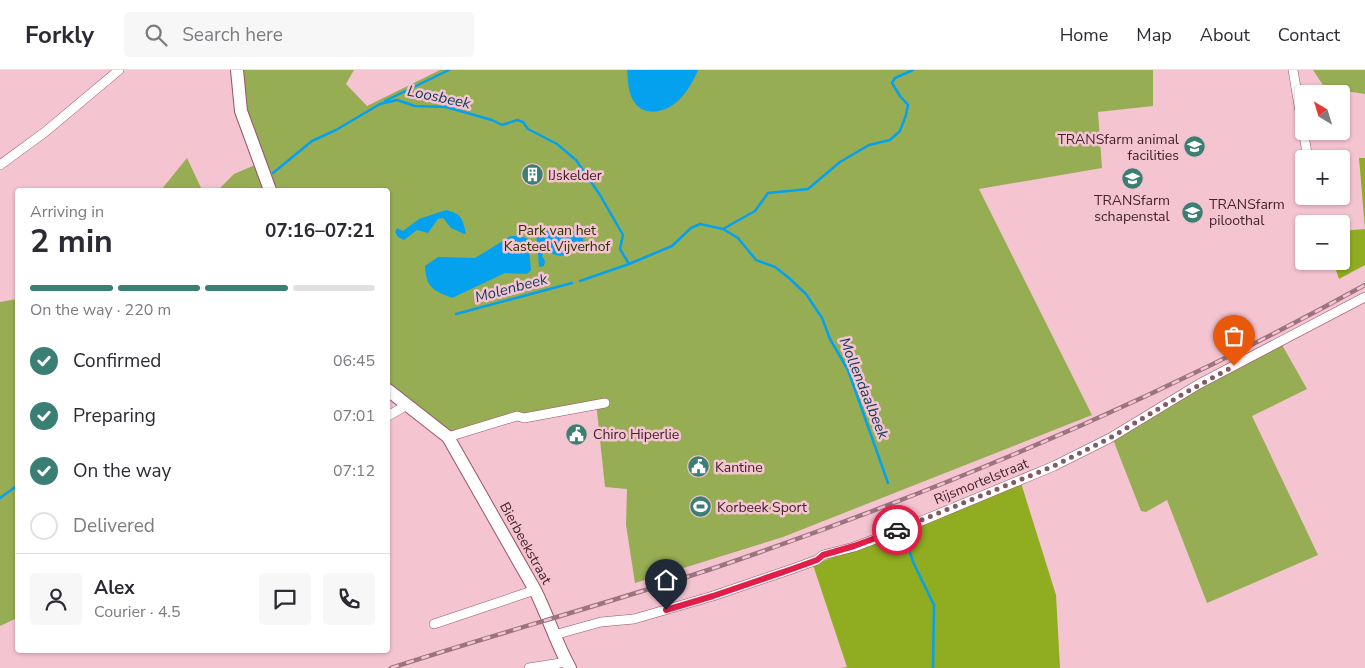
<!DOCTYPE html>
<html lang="en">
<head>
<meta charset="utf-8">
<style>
  :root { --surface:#fff; --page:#f7f7f7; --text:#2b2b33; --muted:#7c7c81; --line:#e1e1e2; --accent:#3a7f73 }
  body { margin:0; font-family:"Nunito Sans",sans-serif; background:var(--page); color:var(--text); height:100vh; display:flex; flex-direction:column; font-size:19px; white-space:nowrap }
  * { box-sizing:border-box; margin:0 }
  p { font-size:16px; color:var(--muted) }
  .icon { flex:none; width:28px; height:28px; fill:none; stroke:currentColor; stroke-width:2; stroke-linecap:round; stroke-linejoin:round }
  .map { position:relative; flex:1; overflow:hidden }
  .sheet { position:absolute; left:15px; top:118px; width:375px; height:465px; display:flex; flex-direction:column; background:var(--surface); border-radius:5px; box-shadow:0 1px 4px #0004 }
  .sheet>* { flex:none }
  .needle { width:32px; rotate:322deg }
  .fabs { position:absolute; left:1295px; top:15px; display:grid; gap:10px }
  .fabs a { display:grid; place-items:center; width:55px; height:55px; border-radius:5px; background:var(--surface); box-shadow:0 1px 4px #0004; font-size:25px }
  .pin { position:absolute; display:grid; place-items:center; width:42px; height:42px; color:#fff; margin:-51px -21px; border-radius:50% 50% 50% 0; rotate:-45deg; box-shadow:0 0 5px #0007 }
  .pin .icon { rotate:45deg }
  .courier { position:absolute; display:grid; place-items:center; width:50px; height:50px; margin:-25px; border:4px solid #e11d48; border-radius:50%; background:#fff; color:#222; box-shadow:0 1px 6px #0007 }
  .summary em { font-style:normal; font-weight:700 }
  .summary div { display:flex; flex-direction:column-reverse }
  .summary { display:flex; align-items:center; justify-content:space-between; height:85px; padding:0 15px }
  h1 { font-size:32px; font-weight:700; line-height:38px }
  .bar { display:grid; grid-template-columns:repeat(4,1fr); gap:8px 5px; align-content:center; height:60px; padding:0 15px }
  .bar i { height:6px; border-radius:4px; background:var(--line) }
  .bar .selected { background:var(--accent) }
  .bar p { grid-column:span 4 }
  .line { display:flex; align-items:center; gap:12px; padding:0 15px; border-top:1px solid var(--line) }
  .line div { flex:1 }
  .round { display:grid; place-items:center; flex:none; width:52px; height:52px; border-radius:5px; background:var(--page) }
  ol { padding:0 15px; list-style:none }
  li { display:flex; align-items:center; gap:15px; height:55px }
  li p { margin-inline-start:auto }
  li .icon { padding:5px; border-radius:50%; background:var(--accent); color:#fff; stroke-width:4 }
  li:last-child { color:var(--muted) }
  li i { width:28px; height:28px; border:2px solid var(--line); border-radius:50% }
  header { display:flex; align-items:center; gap:30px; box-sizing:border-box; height:70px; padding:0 25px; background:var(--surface); border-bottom:1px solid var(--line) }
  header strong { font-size:24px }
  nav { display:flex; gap:28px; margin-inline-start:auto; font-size:18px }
  .search { width:350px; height:45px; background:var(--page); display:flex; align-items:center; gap:12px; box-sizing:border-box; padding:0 18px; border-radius:5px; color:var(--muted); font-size:19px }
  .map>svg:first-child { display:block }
  .green { fill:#97ad53 }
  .forest { fill:#90ac21 }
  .water { fill:#04a1ef }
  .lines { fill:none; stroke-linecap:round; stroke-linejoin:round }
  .stream { stroke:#04a1ef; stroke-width:2.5 }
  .street-casing { stroke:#9a5369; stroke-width:10 }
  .secondary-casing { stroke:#9a5369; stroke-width:14 }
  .street { stroke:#fff; stroke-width:9 }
  .secondary { stroke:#fff; stroke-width:12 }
  .rail-casing { stroke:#9b747f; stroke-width:4.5 }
  .rail { stroke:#f5c4d1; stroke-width:2.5; stroke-dasharray:8; stroke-linecap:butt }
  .done { stroke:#805b66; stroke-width:5; stroke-dasharray:0 9 }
  .route { stroke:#e11d48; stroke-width:6 }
  .labels { text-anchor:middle; stroke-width:5; stroke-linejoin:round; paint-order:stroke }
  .poi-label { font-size:14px; fill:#41232c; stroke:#f5c4d1; text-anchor:start }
  .park-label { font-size:14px; fill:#2a3500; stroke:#f5c4d1 }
  .street-label { font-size:14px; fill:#41232c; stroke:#f5c4d1 }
  .water-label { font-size:15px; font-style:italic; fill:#083d5c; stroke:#f5c4d1 }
</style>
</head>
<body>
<header>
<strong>Forkly</strong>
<div class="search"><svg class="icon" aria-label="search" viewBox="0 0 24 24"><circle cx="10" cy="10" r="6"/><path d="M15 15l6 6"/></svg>Search here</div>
<nav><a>Home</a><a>Map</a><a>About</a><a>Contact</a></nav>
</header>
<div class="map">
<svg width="1365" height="598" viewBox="0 0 1365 598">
  <rect width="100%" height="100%" fill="#f5c4d1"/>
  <!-- green -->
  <path class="green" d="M243 0H354L346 14 367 36 440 0H1153V36L1098 42 1102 98 979 119 1092 345 783 467 635 513 626 455 627 419 605 417 596 332 453 363 388 314V120H275L245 40Z
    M1313 0H1365V24L1325 18Z
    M187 88 202 120H161Z
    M255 95 265 120H218L234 104Z
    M17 229V548L0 556V232Z
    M1281 273 1307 319 1252 346 1318 485 1207 533 1167 430 1146 442 1141 441 1114 372 1116 366Z"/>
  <!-- forest -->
  <path class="forest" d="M1359 88H1365V195L1339 209 1333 191H1341V161L1365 159Z
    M1021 413 1056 525 1060 598H841L847 597 813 495Z"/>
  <!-- water -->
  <path class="water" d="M627 0H698C694 10 687 22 679 30 666 42 644 49 633 30 628 22 628 9 627 0Z
    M446 140C462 144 462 148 466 163L464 164 451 158 443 148 438 149 428 163 417 160 404 170 398 167 395 162 397 158 403 161 419 149Z
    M563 157 583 165C586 179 565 190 553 184 551 182 549 180 546 179L542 186 545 191 544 196 539 197 536 161 540 158 554 162Z
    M511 166H521L528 169 531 200 527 204 505 203 452 228C433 220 426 218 425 196L438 187 475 188Z"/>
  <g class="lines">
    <!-- stream -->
    <path class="stream" d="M385 31 449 0
      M273 103 312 71 336 60 380 34 397 30 415 36 446 37 492 50 502 55 517 50 523 52 528 59 557 74 576 90 600 125 623 165 620 179 629 194
      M723 159 738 168 756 190 775 197 789 208 806 224 822 248 830 269 848 300 888 413
      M580 211 629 194 672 176 691 158 700 154 723 159 755 141 768 123 808 119 840 92 869 75 890 70 900 61 906 45 908 35 900 26 892 13 895 8 913 0
      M456 244 572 213
      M0 428 18 415
      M904 464 913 492 934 535 933 598"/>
    <defs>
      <path id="street" d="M1293 0 1308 89
        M0 95 45 62 119 0
        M388 346 407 335
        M448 367 517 346 524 348 605 333
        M434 554 535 520
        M554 565 601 552 634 549 713 526 792 499 817 490 823 485 854 477 907 457 1054 396 1110 368 1199 314 1365 227
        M529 598 567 592"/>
      <path id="secondary" d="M237 0 241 41 270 120
        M388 320 448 367 535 520C548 546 556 573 570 598"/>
    </defs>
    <!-- street casing -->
    <use href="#street" class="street-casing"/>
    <!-- secondary casing -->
    <use href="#secondary" class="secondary-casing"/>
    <!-- street -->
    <use href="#street" class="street"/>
    <!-- secondary -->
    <use href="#secondary" class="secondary"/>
    <defs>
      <path id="rail" d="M391 598C501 562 614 532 723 495 945 419 1160 328 1365 215"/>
    </defs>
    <!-- rail casing -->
    <use href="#rail" class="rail-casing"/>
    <!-- rail -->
    <use href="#rail" class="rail"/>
  </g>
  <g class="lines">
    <!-- done -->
    <path class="done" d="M897 460 1054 396 1110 368 1183 324 1234 296"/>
    <!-- route -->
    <path class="route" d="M666 540 713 526 792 499 817 490 823 485 854 476 897 460"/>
  </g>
  <!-- icons -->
  <defs>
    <symbol id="university-disc" viewBox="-11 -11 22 22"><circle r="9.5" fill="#3a7f73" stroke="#f5c4d1"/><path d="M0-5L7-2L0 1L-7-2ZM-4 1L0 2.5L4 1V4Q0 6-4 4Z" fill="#fff"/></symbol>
    <symbol id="building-disc" viewBox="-11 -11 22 22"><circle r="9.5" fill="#3a7f73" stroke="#f5c4d1"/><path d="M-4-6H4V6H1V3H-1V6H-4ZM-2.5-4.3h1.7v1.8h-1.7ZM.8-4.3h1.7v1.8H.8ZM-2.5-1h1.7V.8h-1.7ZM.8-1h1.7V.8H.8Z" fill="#fff"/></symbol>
    <symbol id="civic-disc" viewBox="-11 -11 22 22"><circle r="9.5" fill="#3a7f73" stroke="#f5c4d1"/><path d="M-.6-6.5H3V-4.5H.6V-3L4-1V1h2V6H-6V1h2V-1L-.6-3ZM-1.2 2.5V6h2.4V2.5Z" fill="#fff"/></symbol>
    <symbol id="stadium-disc" viewBox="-11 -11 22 22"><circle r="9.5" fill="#3a7f73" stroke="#f5c4d1"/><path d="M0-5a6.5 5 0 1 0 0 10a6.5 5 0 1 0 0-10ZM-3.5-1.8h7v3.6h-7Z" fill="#fff"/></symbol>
  </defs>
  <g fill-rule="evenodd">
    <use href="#university-disc" x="1182" y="64" width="25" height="25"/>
    <use href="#building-disc" x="520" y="92" width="25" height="25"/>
    <use href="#university-disc" x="1120" y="96" width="25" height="25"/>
    <use href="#university-disc" x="1180" y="130" width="25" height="25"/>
    <use href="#civic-disc" x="564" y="352" width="25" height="25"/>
    <use href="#civic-disc" x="686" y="384" width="25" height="25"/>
    <use href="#stadium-disc" x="688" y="424" width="25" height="25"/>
  </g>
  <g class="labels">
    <!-- poi labels -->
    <g class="poi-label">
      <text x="1179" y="74" text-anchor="end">TRANSfarm animal<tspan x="1179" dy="16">facilities</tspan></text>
      <text x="548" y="110">IJskelder</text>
      <text x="1132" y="135" text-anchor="middle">TRANSfarm<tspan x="1132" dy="16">schapenstal</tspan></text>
      <text x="1209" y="139">TRANSfarm<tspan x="1209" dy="16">piloothal</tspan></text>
      <text x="593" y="369">Chiro Hiperlie</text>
      <text x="715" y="402">Kantine</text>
      <text x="717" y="442">Korbeek Sport</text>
    </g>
    <!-- park labels -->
    <g class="park-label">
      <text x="557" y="165">Park van het<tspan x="557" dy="16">Kasteel Vijverhof</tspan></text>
    </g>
    <!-- street labels -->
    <g class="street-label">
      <text transform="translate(981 411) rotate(-22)" y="5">Rijsmortelstraat</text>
      <text transform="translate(526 473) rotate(61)" y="5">Bierbeekstraat</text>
    </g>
    <!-- water labels -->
    <g class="water-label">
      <text transform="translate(439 27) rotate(12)" y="5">Loosbeek</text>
      <text transform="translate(511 218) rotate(-15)" y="5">Molenbeek</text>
      <text transform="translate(864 318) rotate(68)" y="5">Mollendaalbeek</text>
    </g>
  </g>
</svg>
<div class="fabs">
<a><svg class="needle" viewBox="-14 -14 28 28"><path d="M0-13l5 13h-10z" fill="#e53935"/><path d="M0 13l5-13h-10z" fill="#7c7c81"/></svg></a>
<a>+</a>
<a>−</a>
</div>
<div class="pin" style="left:1234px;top:296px;background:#ea580c"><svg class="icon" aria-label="bag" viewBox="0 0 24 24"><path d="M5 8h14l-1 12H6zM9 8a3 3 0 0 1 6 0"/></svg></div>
<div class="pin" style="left:666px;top:540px;background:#1f2937"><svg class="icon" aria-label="home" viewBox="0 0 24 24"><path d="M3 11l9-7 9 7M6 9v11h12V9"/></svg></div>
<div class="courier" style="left:897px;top:460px"><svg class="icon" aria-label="car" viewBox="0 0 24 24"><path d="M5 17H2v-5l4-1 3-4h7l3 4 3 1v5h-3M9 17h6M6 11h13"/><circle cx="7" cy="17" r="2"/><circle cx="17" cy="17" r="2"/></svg></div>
<section class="sheet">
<div class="summary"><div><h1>2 min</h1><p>Arriving in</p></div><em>07:16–07:21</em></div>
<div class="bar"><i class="selected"></i><i class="selected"></i><i class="selected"></i><i></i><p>On the way · 220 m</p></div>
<ol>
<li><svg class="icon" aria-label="check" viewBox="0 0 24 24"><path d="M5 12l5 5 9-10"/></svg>Confirmed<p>06:45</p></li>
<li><svg class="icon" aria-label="check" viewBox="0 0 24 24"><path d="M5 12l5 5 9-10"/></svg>Preparing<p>07:01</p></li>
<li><svg class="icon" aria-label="check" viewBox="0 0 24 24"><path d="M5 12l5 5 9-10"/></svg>On the way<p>07:12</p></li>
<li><i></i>Delivered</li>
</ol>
<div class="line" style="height:90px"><a class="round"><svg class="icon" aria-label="person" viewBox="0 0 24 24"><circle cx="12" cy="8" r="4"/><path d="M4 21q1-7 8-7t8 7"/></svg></a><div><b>Alex</b><p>Courier · 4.5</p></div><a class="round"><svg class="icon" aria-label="chat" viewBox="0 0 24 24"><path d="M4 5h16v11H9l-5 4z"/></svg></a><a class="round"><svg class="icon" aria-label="phone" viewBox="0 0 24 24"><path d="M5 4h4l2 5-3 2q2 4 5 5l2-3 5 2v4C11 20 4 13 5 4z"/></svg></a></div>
</section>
</div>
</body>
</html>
